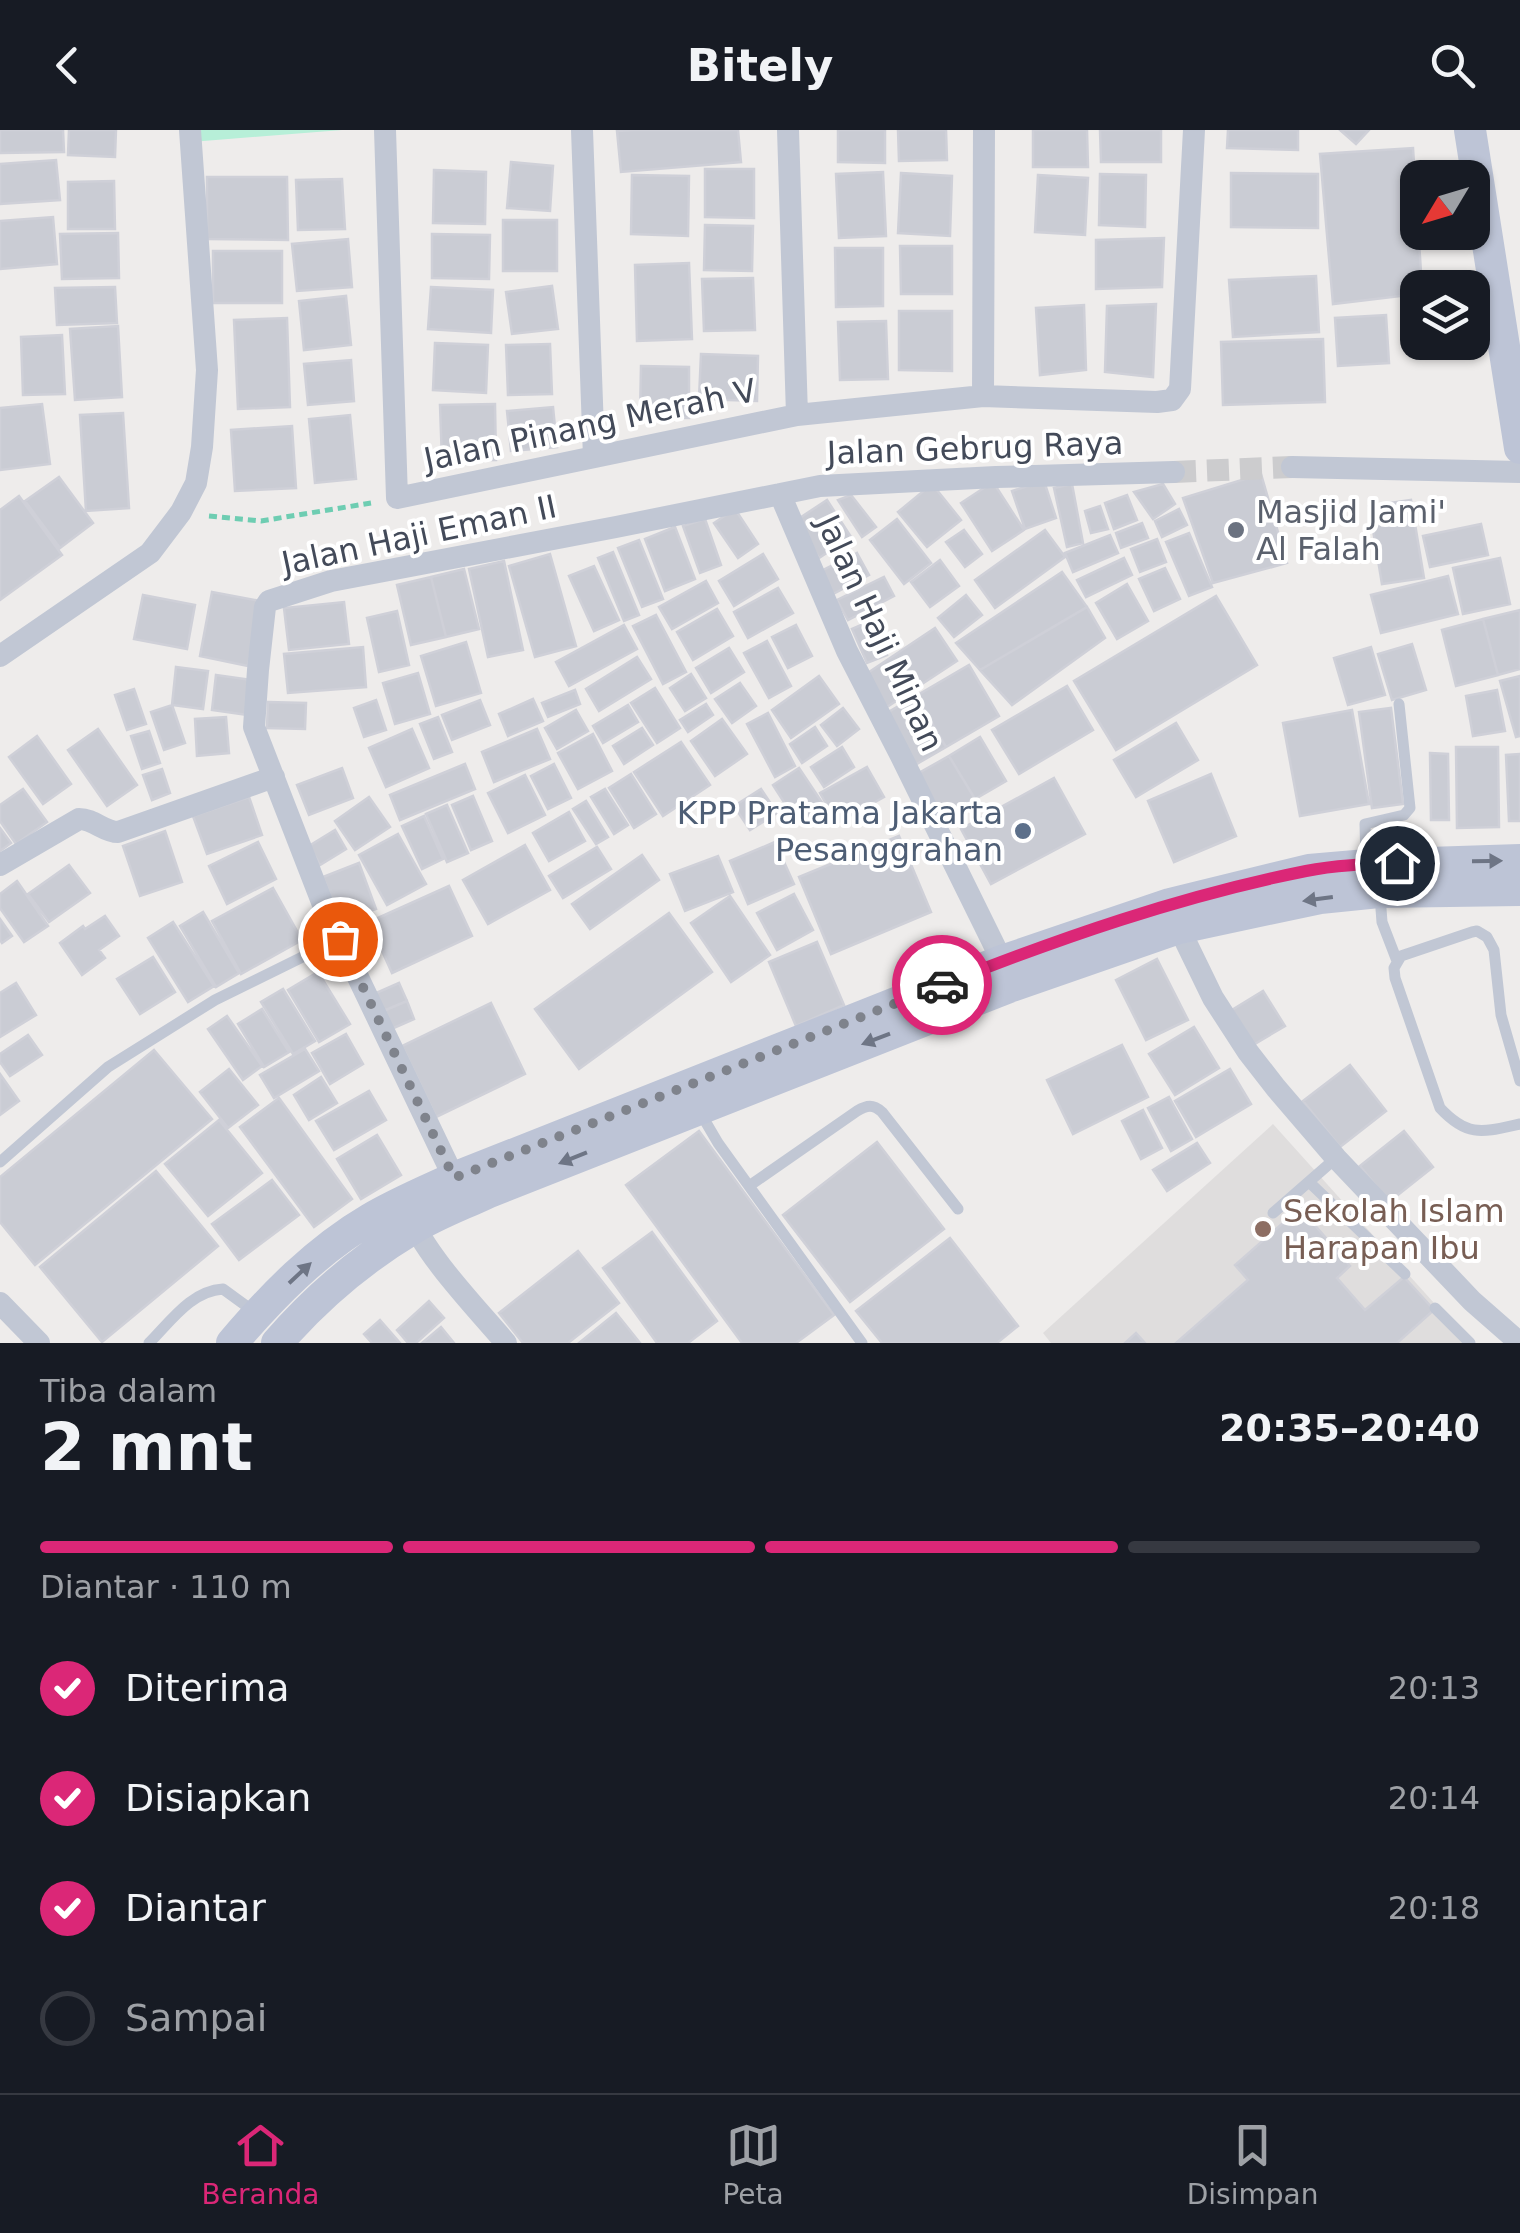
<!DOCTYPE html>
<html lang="id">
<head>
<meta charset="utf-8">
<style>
  :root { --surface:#171b24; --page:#242831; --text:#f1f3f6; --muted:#9ea1a6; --line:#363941; --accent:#db2777 }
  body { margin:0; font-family:"DejaVu Sans",sans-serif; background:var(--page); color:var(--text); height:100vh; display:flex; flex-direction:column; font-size:38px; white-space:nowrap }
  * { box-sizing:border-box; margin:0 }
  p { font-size:32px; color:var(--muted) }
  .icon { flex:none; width:55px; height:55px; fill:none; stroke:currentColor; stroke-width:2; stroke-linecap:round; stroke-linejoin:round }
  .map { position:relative; height:1213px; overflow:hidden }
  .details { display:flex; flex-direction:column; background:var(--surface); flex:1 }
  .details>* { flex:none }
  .needle { width:65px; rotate:232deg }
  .tools { position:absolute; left:1400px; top:30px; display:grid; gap:20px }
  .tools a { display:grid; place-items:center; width:90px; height:90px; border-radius:20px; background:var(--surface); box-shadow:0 2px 8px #0004; font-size:50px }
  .pin { position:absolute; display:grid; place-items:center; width:85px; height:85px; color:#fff; margin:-42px; border:5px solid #fff; border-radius:50%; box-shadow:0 2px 10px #0007 }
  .courier { position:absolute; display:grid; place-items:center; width:100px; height:100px; margin:-50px; border:8px solid #db2777; border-radius:50%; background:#fff; color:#222; box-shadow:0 2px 12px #0007 }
  .headline em { font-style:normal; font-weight:800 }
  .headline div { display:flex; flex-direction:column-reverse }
  .headline { display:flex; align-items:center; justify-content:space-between; height:170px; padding:0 40px }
  h1 { font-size:65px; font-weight:800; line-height:75px }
  .bar { display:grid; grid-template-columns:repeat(4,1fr); gap:15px 10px; align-content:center; height:120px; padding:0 40px }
  .bar i { height:12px; border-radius:8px; background:var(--line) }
  .bar .current { background:var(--accent) }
  .bar p { grid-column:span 4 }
  ol { padding:0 40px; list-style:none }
  li { display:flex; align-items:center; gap:30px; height:110px }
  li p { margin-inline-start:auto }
  li .icon { padding:10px; border-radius:50%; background:var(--accent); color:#fff; stroke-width:4 }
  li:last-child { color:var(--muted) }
  li i { width:55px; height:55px; border:5px solid var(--line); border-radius:50% }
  header { display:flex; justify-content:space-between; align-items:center; height:130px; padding:0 40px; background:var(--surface); font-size:45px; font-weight:800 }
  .dock { display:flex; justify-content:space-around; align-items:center; height:140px; border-top:2px solid var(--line); background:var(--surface); font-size:28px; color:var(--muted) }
  .dock a { display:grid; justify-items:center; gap:5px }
  .dock .current { color:var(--accent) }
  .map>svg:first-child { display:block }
  .education { fill:#dfdddd }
  .green { fill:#b7efd8 }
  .building { fill:#caccd4; stroke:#cfd0d8; stroke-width:2.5 }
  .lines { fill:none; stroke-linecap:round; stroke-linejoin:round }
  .minor-tunnel { stroke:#ccccce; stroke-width:22; stroke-dasharray:22 11; stroke-linecap:butt }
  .path { stroke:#6ecdb2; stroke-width:5; stroke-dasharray:8 5; stroke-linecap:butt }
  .service { stroke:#c1c7d4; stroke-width:11 }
  .minor { stroke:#c1c7d4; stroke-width:22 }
  .secondary { stroke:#bdc4d6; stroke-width:32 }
  .oneway { fill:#6e7585 }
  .done { stroke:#7f838c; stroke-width:10; stroke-dasharray:0 18 }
  .route { stroke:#db2777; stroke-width:12 }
  .worship-dot { fill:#6b7280; stroke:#fff; stroke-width:4 }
  .service-dot { fill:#5c6f8a; stroke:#fff; stroke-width:4 }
  .education-dot { fill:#8d6e63; stroke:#fff; stroke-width:4 }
  .labels { text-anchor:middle; stroke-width:8; stroke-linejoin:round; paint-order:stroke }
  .street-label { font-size:32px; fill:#434a59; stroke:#fff }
  .worship-label { font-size:32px; fill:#5b616d; stroke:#fff; text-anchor:start }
  .service-label { font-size:32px; fill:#4e5e75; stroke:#fff; text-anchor:end }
  .education-label { font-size:32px; fill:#785e54; stroke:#fff; text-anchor:start }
</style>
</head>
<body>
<header><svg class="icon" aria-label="back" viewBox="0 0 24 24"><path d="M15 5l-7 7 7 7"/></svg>Bitely<svg class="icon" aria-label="search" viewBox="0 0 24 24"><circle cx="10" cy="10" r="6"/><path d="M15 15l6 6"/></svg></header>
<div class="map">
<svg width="1520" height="1213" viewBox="0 0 1520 1213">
  <rect width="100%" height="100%" fill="#eeeceb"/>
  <!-- education -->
  <path class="education" d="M1273 994 1470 1213H1051L1043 1203Z"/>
  <!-- green -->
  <path class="green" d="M191 0H342L191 12Z"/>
  <!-- building -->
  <path class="building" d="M0 0H63L64 22 0 23Z
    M69 0H116L115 27 68 25Z
    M634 0H738L741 32 621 42 617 1Z
    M838 0H885V33L838 32Z
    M898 0H946L947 30 899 31Z
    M1033 0H1087L1088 37H1033Z
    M1100 0H1161V32H1101Z
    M1228 0H1298V20L1227 18Z
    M1340 0H1369L1356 14Z
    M1413 18 1422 158H1418V164L1333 174 1320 24Z
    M56 30 60 70 0 74V34Z
    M511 32 553 36 550 81 507 78Z
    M705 39H754V88L705 87Z
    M434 40 486 42 485 94 433 93Z
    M883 42 886 106 839 108 836 44Z
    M901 43 952 46 950 106 898 103Z
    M1231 43 1318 44V98L1231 97Z
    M1100 44 1146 45 1145 97 1099 95Z
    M632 45 689 46 688 106 631 104Z
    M1038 45 1088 48 1085 105 1035 102Z
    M207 47H287L288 110 207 109Z
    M342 49 345 99 298 100 296 50Z
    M114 51 115 99H68V52Z
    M53 87 57 134 0 139V91Z
    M503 90H557V141H503Z
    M705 95 753 96 752 141 704 140Z
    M118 103 119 148 62 149 60 104Z
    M432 104 490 105 489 149 432 148Z
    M1164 108 1162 157 1096 159V110Z
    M348 109 352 157 297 161 292 114Z
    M900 116H952V164H901Z
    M835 118H883V176L836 177Z
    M213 121H282V173H213Z
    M689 133 692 209 637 211 635 135Z
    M1316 146 1319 202 1233 207 1229 150Z
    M753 148 755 200 704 201 702 149Z
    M552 156 558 199 512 204 506 162Z
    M115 157 117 193 57 195 55 158Z
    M431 157 493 160 491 203 428 199Z
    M346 166 351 215 304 220 299 171Z
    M1156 174 1153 247 1105 242 1107 176Z
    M1084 175 1086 240 1040 245 1036 178Z
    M899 181H952V241L899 240Z
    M1386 185 1389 233 1338 236 1335 188Z
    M287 188 290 277 238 279 234 190Z
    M886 191 888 249 840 250 838 192Z
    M118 196 122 267 75 270 70 199Z
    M62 205 65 264 23 265 21 207Z
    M1323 209 1325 272 1223 275 1221 212Z
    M435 213 488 215 486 263 433 260Z
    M550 214 552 264 508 265 506 215Z
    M701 224 758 226 757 271 699 269Z
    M351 230 354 271 308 275 304 234Z
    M641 236 689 237V288L640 287Z
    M42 274 50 334 0 340V278Z
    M495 274 496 330 442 331 440 275Z
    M553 277 557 317 511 321 507 281Z
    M123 283 129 378 86 381 80 285Z
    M350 285 356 349 315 353 309 289Z
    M292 296 296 358 235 361 231 300Z
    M1261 344 1287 433 1213 453 1183 368Z
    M59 347 93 393 60 418 25 371Z
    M1044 351 1056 388 1025 399 1012 361Z
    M993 352 1024 400 992 421 961 373Z
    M932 354 961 390 927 417 898 382Z
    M1072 354 1083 413 1067 417 1054 358Z
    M1163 354 1175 374 1153 389 1134 362Z
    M851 365 876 397 862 407 838 370Z
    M1127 365 1137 390 1114 399 1105 373Z
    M19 366 62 425 0 470V380Z
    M827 370 851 407 819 428 795 391Z
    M1411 370 1424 448 1382 454 1369 376Z
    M1100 376 1108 399 1091 403 1085 381Z
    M735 379 758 414 738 428 714 393Z
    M1179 379 1187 395 1162 407 1155 391Z
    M705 389 721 435 700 443 683 396Z
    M897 389 931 433 904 454 870 410Z
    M1142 393 1148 408 1121 418 1116 403Z
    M1481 394 1488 425 1430 437 1423 406Z
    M675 397 695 449 665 461 645 409Z
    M964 400 982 424 965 437 946 412Z
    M1045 400 1065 427 995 478 975 450Z
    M1189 403 1212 457 1189 466 1166 412Z
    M1110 405 1118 423 1073 442 1065 423Z
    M1157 409 1166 432 1140 442 1131 419Z
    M639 410 663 469 642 477 618 418Z
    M613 422 639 485 624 491 598 428Z
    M857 423 869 445 831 465 819 442Z
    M550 424 576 516 535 527 509 436Z
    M763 424 778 449 734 476 719 451Z
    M1124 428 1132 445 1086 467 1077 450Z
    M1500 428 1510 474 1463 484 1453 438Z
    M940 430 959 456 930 477 911 452Z
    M504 431 523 520 488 527 469 439Z
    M594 436 619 490 594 501 569 446Z
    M1165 438 1180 469 1154 481 1139 449Z
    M464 439 479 499 446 507 431 447Z
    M1062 442 1087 477 980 540 956 513Z
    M1448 446 1458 484 1381 503 1371 465Z
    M431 447 446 507 411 515 397 455Z
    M884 447 894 466 848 490 837 470Z
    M706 451 718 473 672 499 659 477Z
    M1127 454 1148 491 1117 509 1096 473Z
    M778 458 793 483 748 508 734 482Z
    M212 462 260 471 248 536 200 526Z
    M143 465 195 475 187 519 134 509Z
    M966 465 982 485 954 507 938 488Z
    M1216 466 1257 535 1116 620 1074 551Z
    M344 472 349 514 289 520 284 478Z
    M1087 477 1105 508 1012 575 980 540Z
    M717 479 733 506 693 530 677 502Z
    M1520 480V539L1498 545 1483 489Z
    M397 481 409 535 379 542 367 488Z
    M656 485 686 542 663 554 633 496Z
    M1483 489 1498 545 1456 556 1442 500Z
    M873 490 887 525 867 533 852 499Z
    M624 495 637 519 569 556 556 532Z
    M796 495 812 526 788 538 772 507Z
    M935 498 957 531 887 577 866 544Z
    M767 511 791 556 769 568 744 523Z
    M466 512 481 563 436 576 421 526Z
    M1412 514 1426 560 1392 570 1378 524Z
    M363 517 366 557 288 563 284 524Z
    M1371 517 1385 565 1348 575 1334 528Z
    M729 518 744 542 711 563 696 538Z
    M637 527 651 549 599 581 586 559Z
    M969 535 999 586 946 617 916 566Z
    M176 537 208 541 203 579 172 575Z
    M418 543 430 584 395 594 383 553Z
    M691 544 706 568 685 581 670 558Z
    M216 545 252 550 248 585 212 580Z
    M819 546 839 574 791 608 772 580Z
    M1520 546V606L1516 607 1500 551Z
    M740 553 756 576 732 593 715 569Z
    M1067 556 1093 600 1019 644 992 600Z
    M655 558 680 598 657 613 631 573Z
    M134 559 146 594 127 600 115 565Z
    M575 560 580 574 548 587 542 573Z
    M1497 560 1505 601 1473 606 1466 566Z
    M916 566 946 617 915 635 885 584Z
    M533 569 543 591 508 606 499 584Z
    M376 570 386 600 364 607 354 578Z
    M480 570 490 595 452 610 442 585Z
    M268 572 306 573 305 599 267 598Z
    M706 574 713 585 688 602 680 590Z
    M172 575 185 613 164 620 151 582Z
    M628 575 638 592 603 613 593 596Z
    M843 578 859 599 837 616 821 595Z
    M1391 578 1403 674 1372 678 1359 582Z
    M576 580 588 601 557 619 545 598Z
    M1352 580 1369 674 1300 686 1283 593Z
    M768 583 795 636 775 647 747 594Z
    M226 587 229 623 197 626 195 589Z
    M438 587 452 622 434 629 420 594Z
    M722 589 747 624 715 646 691 611Z
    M1176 593 1198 630 1136 667 1114 630Z
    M815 597 827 616 802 633 790 614Z
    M642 598 653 615 624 634 613 616Z
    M98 599 137 655 107 676 68 620Z
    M412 599 429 638 386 657 369 618Z
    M537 599 550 629 494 652 482 622Z
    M149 601 160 633 142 639 131 606Z
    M593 604 612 641 578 659 558 623Z
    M37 606 71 654 43 674 9 627Z
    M980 607 1006 651 975 669 949 626Z
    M681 612 710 655 663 686 634 642Z
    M842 617 854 637 824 657 811 637Z
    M1456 617H1498L1499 697 1457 698Z
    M1430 623 1448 624 1449 690H1431Z
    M1520 624V691H1509L1506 625Z
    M949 626 975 669 943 688 917 644Z
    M465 634 475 659 400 690 390 665Z
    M554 634 571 668 548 679 531 646Z
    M867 637 884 667 837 693 820 663Z
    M342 638 353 668 309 685 297 655Z
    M799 638 825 677 798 694 773 655Z
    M162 639 170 663 152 670 143 645Z
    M631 644 656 684 634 698 609 658Z
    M1211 644 1236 706 1174 732 1148 671Z
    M525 645 545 685 508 703 488 663Z
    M1054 648 1085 704 991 754 961 699Z
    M23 659 47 692 16 714 0 691V675Z
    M605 659 628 695 614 704 591 667Z
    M761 659 777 683 750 700 734 676Z
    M473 666 492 711 471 720 452 675Z
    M249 667 262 705 207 724 193 686Z
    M369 667 390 697 355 720 335 691Z
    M586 671 608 707 596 714 573 679Z
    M447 675 468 723 447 732 426 684Z
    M569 682 585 711 549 731 533 703Z
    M424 686 443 729 422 739 402 696Z
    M0 698 11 713 0 721Z
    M335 700 346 719 320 735 309 716Z
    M165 701 182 752 140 766 123 716Z
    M398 704 426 754 387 775 359 725Z
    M899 706 931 782 831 824 799 747Z
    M258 712 276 749 227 774 209 736Z
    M775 712 794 754 748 774 730 731Z
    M525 715 550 760 488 794 463 750Z
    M597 717 611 739 563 768 549 746Z
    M642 725 659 750 590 799 572 774Z
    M718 726 733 762 685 781 670 744Z
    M359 733 376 779 340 792 323 747Z
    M69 735 90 763 49 792 28 764Z
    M17 751 48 796 24 812 0 778V764Z
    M449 756 472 806 392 843 369 792Z
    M273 758 302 810 241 844 212 791Z
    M794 764 813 800 777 820 757 783Z
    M730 766 770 825 731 852 691 793Z
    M203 782 239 843 216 857 180 796Z
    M669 783 712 842 579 939 535 879Z
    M105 786 119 806 99 820 105 828 82 845 60 813 83 796 85 799Z
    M0 789 12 806 2 813 0 810Z
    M173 792 214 856 188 872 148 808Z
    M817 812 844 875 796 896 769 832Z
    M153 827 175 862 140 884 117 849Z
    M1157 829 1188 890 1146 910 1116 850Z
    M318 842 350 894 319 912 288 860Z
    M16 853 36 885 0 907V863Z
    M399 853 407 871 381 882 374 864Z
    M283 859 315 911 293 924 261 872Z
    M1263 861 1285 896 1253 915 1232 880Z
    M407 871 414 889 389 900 381 882Z
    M491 873 525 944 436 987 402 916Z
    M262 879 289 922 264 937 238 894Z
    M227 886 262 936 243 950 208 899Z
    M1194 897 1219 938 1175 965 1149 924Z
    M346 904 363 934 330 954 312 923Z
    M28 905 42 925 10 946 0 932V924Z
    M1122 915 1148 967 1073 1004 1047 950Z
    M305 919 319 941 274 968 260 945Z
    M154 920 212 989 35 1135 0 1092V1047Z
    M1350 935 1386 981 1340 1017 1303 971Z
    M229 939 258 975 228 998 200 962Z
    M1230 939 1251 974 1196 1007 1175 971Z
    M0 944 19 971 0 985Z
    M321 947 337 973 309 990 294 965Z
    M369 961 386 990 334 1020 316 991Z
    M1169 967 1192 1009 1171 1021 1148 978Z
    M279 968 352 1069 314 1097 240 997Z
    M1143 980 1162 1018 1141 1029 1122 991Z
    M219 990 262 1043 208 1086 165 1034Z
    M699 1001 834 1185 796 1213H742L626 1055Z
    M1404 1001 1433 1037 1389 1072 1360 1036Z
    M377 1005 401 1045 361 1069 337 1029Z
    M877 1012 944 1099 850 1172 783 1085Z
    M1197 1013 1210 1033 1167 1061 1153 1040Z
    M156 1041 218 1116 102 1212 40 1137Z
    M272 1050 299 1085 239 1130 212 1094Z
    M1300 1078 1350 1136 1337 1148 1365 1180 1404 1147 1434 1180 1397 1213H1176L1248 1150 1235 1135Z
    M652 1102 717 1191 688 1213H657L603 1138Z
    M950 1108 1018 1196 997 1213H882L856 1181Z
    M578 1121 619 1173 568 1213H523L499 1183Z
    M429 1171 444 1188 416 1213H408L397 1200Z
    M616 1183 640 1213H579Z
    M380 1190 400 1213H372L364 1204Z
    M441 1197 454 1213H422Z
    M1136 1203 1145 1213H1125Z"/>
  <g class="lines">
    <!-- minor-tunnel -->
    <path class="minor-tunnel" d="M1174 342 1292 337"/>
    <!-- path -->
    <path class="path" d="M209 386 261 391 371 373"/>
    <!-- service -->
    <path class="service" d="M1366 730 1365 694 1404 685 1410 678 1399 574
      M1380 766 1382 792 1397 831
      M1520 951 1501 885 1494 820 1487 807 1477 801 1472 802 1401 826 1394 838 1395 848 1440 978C1468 1008 1483 1002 1520 994
      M701 984 718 1013 862 1213
      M0 1032 108 937 215 870 339 809
      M1309 1052 1405 1144
      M749 1056 857 981C867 975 873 974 882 982L958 1079
      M1273 1083 1336 1028
      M1435 1178 1470 1213
      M149 1213C171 1191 191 1161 223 1159L256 1183"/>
    <!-- minor -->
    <path class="minor" d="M385 0 397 368 797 285 983 266 1157 272 1172 270 1180 259 1194 0
      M582 0 594 327
      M788 0 797 285
      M983 266 984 0
      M1292 337 1520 342
      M780 364 847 521 901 626 1002 831
      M0 526 150 423 181 382 196 353 202 317 207 240 190 0
      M0 735 79 689C94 689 104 702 118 702L274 647
      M1179 798 1213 868 1248 922 1276 958 1336 1028 1472 1171 1520 1213
      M454 1048 322 772 254 597 258 540 265 477 269 471 331 451 616 397 820 356 996 347 1174 342
      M410 1084C421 1121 480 1182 506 1213
      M0 1173 39 1213"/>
    <!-- secondary -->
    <path class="secondary" d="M1470 0 1520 318
      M232 1213C272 1166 317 1120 370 1089 397 1073 426 1061 454 1048L1002 831 1170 774 1309 740 1367 735 1520 730
      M277 1213C315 1169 362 1129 412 1099 436 1084 464 1074 489 1062L1009 857 1179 798 1320 768 1379 762 1520 760"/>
  </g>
  <!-- one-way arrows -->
  <defs><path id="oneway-solid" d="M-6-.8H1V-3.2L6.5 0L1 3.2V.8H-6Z" transform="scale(2.5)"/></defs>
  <g class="oneway">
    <use href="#oneway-solid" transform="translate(1487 731) rotate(-1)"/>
    <use href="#oneway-solid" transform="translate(1318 769) rotate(172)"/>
    <use href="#oneway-solid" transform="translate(876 909) rotate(159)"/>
    <use href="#oneway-solid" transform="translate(573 1028) rotate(158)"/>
    <use href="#oneway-solid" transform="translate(300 1143) rotate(-43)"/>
  </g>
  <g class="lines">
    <!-- done -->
    <path class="done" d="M340 809 454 1048 942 855"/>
    <!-- route -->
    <path class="route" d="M942 855C1060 808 1181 766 1306 741 1335 735 1367 734 1397 733"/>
  </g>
  <!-- markers -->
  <circle class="worship-dot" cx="1236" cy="400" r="10"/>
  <circle class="service-dot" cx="1023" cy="701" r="10"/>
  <circle class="education-dot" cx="1263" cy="1099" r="10"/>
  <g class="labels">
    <!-- street labels -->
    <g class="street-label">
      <text transform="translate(590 295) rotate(-12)" y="11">Jalan Pinang Merah V</text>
      <text transform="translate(975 318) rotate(-2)" y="11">Jalan Gebrug Raya</text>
      <text transform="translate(419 405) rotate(-12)" y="11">Jalan Haji Eman II</text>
      <text transform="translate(880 503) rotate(65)" y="11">Jalan Haji Minan</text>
    </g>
    <!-- worship labels -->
    <g class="worship-label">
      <text x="1256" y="393">Masjid Jami'<tspan x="1256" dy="37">Al Falah</tspan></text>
    </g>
    <!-- service labels -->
    <g class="service-label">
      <text x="1003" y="694">KPP Pratama Jakarta<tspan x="1003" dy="37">Pesanggrahan</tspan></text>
    </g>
    <!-- education labels -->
    <g class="education-label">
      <text x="1283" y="1092">Sekolah Islam<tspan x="1283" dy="37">Harapan Ibu</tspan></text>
    </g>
  </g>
</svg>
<div class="tools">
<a><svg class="needle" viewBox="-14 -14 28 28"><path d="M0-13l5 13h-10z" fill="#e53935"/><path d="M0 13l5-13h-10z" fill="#9ea1a6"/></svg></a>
<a><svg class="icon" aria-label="layers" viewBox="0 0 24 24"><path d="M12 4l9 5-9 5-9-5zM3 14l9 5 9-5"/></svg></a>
</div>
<div class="pin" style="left:340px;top:809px;background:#ea580c"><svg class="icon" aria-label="bag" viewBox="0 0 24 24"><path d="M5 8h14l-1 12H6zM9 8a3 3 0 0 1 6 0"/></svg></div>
<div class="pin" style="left:1397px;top:733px;background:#1f2937"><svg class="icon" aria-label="home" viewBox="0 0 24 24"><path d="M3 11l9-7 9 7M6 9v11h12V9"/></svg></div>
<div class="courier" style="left:942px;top:855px"><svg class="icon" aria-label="car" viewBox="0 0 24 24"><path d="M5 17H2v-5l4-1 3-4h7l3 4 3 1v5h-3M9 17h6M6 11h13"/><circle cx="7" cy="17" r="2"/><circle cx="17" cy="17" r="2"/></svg></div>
</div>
<section class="details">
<div class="headline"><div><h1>2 mnt</h1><p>Tiba dalam</p></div><em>20:35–20:40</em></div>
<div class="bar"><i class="current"></i><i class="current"></i><i class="current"></i><i></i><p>Diantar · 110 m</p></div>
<ol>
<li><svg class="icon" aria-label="check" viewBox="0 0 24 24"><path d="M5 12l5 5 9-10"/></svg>Diterima<p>20:13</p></li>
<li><svg class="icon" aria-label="check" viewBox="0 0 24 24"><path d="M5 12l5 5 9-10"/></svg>Disiapkan<p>20:14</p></li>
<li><svg class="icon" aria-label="check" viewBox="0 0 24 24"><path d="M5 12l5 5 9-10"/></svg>Diantar<p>20:18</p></li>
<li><i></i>Sampai</li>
</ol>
</section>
<nav class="dock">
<a class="current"><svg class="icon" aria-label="home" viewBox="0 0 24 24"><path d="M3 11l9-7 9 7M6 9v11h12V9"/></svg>Beranda</a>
<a><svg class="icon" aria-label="map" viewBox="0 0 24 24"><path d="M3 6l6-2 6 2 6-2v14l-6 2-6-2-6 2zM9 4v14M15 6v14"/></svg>Peta</a>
<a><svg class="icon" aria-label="saved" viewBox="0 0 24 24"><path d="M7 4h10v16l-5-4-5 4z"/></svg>Disimpan</a>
</nav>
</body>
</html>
